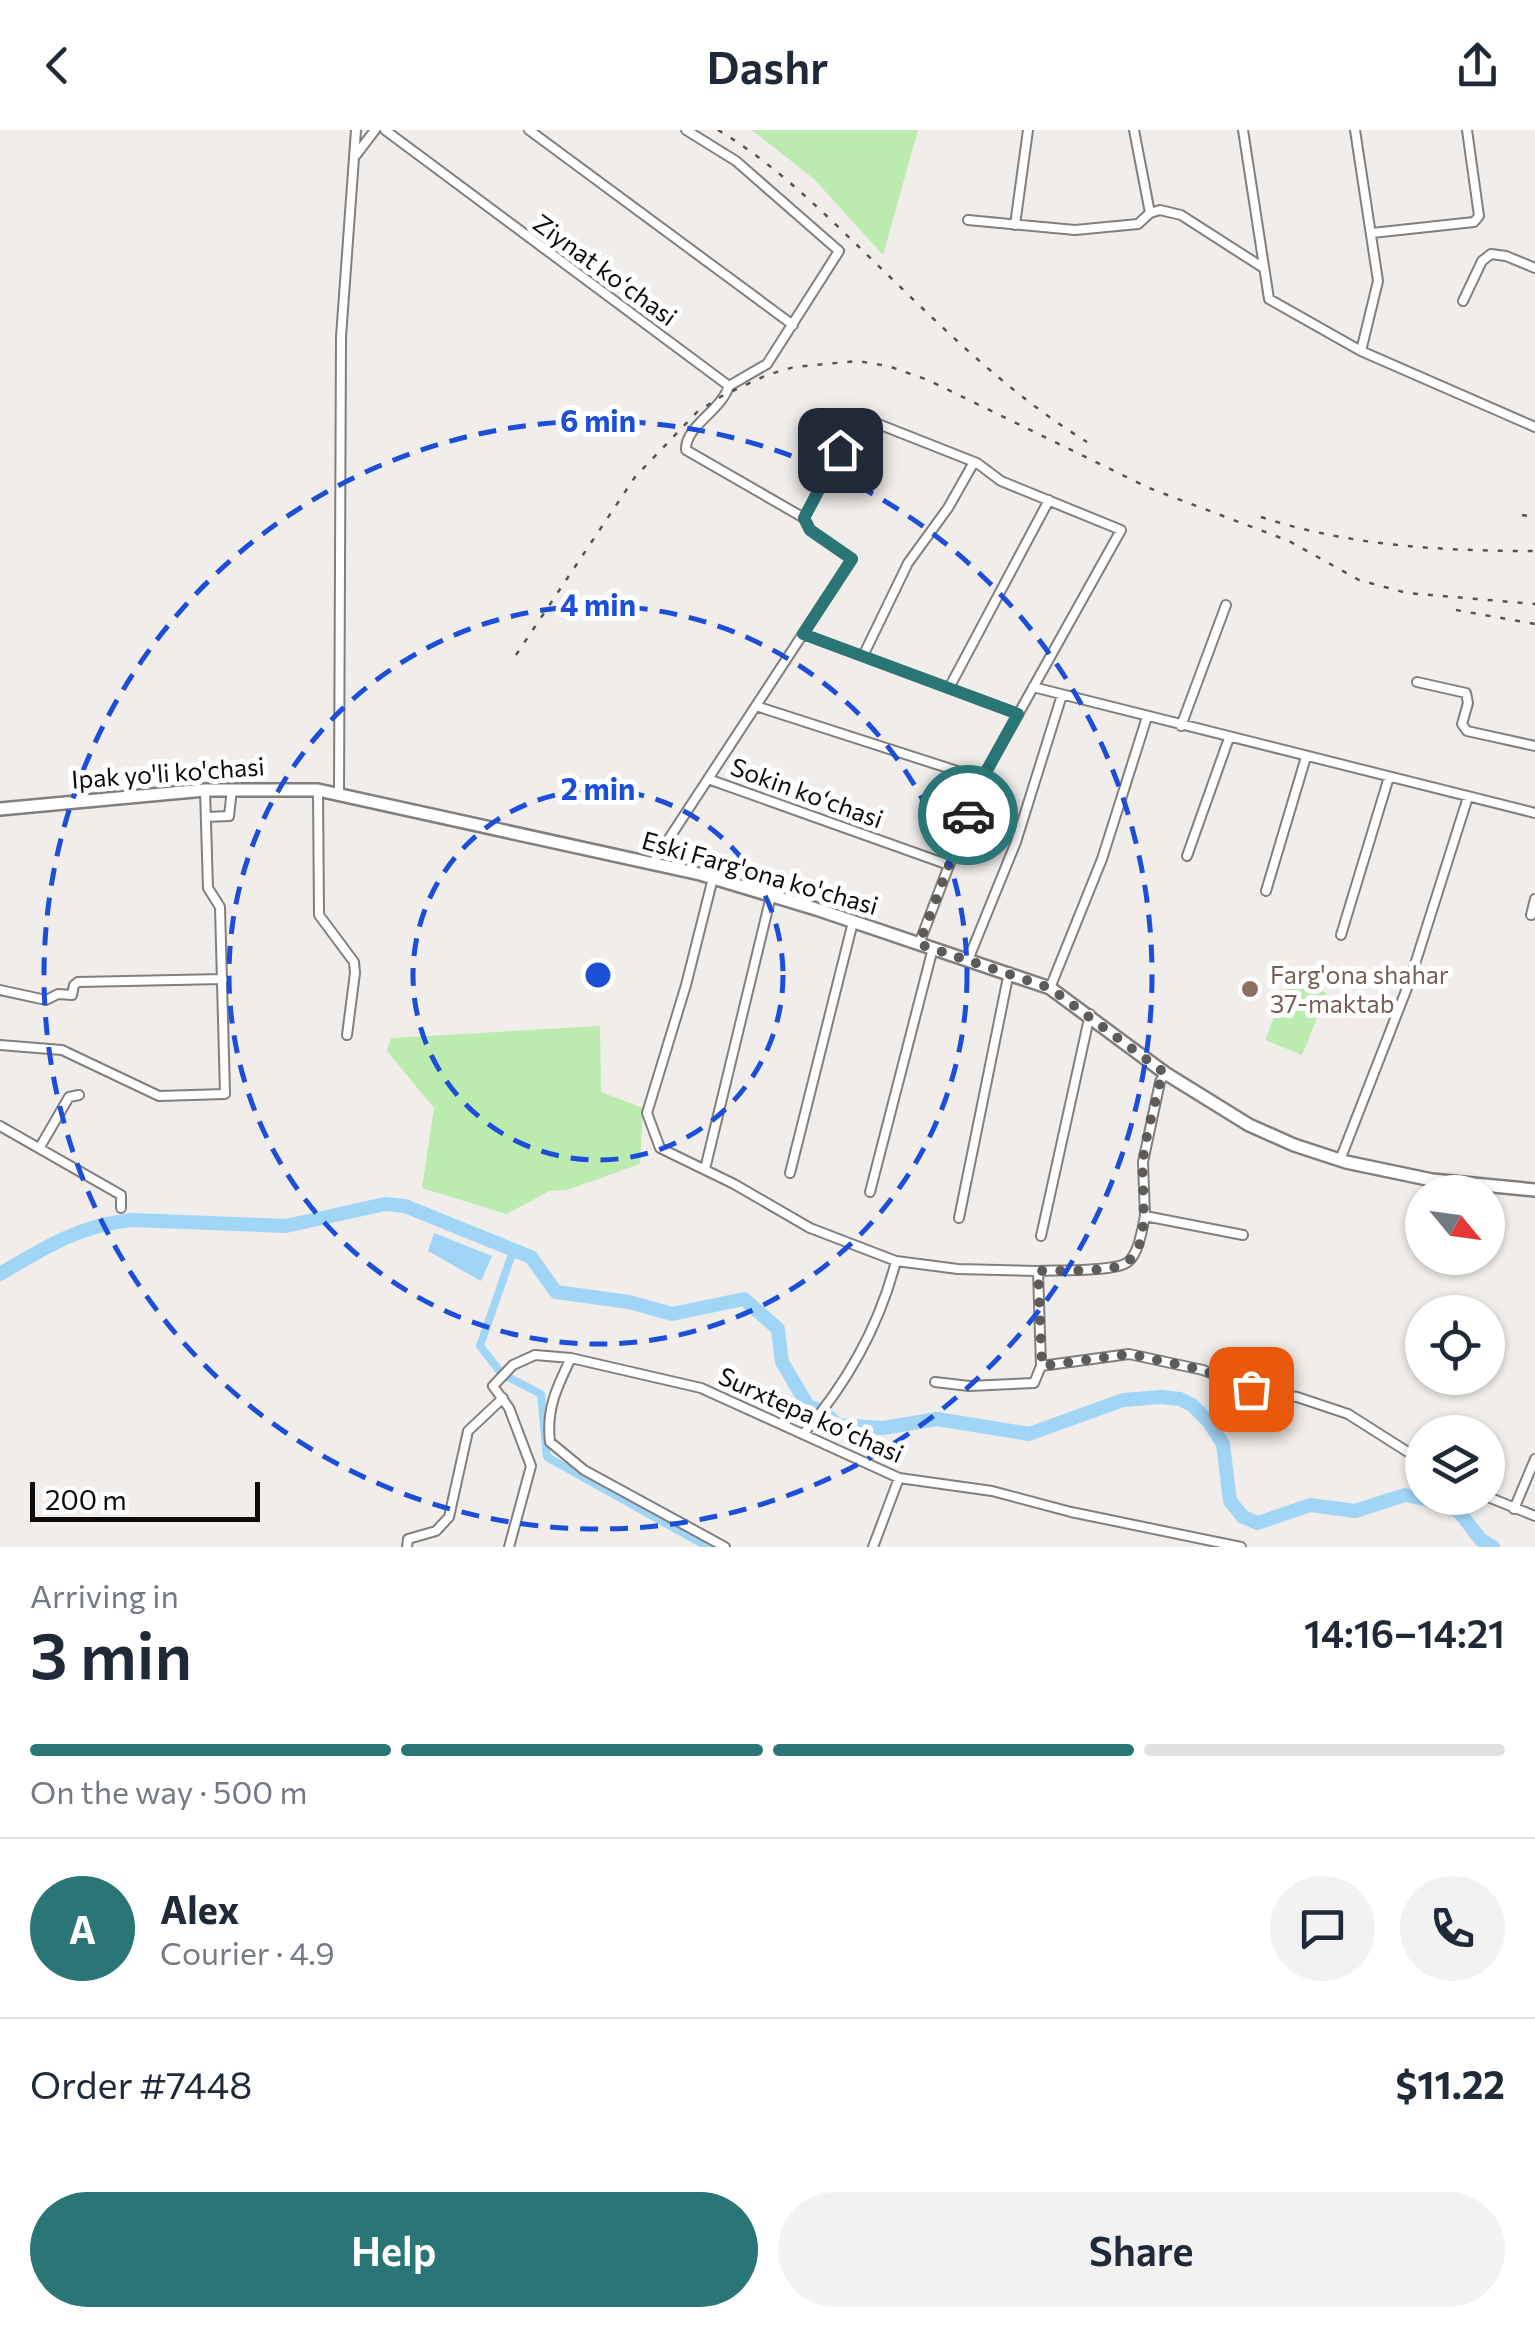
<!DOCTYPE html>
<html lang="en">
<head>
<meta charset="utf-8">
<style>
  :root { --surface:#fff; --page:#f2f2f3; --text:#1f2937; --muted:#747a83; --line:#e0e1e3; --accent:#2a7575 }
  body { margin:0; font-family:Commissioner,sans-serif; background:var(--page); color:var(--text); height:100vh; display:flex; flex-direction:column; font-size:38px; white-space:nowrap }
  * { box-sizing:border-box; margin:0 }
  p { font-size:32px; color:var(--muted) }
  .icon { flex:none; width:55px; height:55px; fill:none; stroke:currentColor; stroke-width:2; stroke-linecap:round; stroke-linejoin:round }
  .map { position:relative; height:1417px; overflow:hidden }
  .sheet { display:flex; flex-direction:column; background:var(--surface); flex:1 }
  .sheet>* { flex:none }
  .needle { width:65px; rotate:119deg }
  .fabs { position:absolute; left:1405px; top:1045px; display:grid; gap:20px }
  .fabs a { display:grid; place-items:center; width:100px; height:100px; border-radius:50%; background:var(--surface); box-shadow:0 2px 8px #0004; font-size:50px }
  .scale { position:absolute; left:30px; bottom:25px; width:230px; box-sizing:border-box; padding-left:10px; border:5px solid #0d0c0b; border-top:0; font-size:28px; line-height:35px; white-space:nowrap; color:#0d0c0b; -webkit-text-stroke:8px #fff; paint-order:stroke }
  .pin { position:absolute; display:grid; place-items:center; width:85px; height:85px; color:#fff; margin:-42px; border-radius:20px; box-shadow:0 5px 15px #0006 }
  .courier { position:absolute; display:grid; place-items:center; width:100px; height:100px; margin:-50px; border:8px solid #2a7575; border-radius:50%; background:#fff; color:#222; box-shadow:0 2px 12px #0007 }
  .summary em { font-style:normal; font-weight:600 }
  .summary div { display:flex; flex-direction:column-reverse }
  .summary { display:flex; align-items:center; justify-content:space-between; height:170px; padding:0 30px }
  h1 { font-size:65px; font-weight:600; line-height:75px }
  .bar { display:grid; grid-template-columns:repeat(4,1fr); gap:15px 10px; align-content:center; height:120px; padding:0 30px }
  .bar i { height:12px; border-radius:8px; background:var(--line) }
  .bar .active { background:var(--accent) }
  .bar p { grid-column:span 4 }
  .line { display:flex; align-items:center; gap:25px; padding:0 30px; border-top:2px solid var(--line) }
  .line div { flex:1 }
  .round { display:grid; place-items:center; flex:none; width:105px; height:105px; border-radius:52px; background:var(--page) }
  .button { display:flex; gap:20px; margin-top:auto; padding:20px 30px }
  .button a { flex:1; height:115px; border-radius:60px; background:var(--accent); color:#fff; font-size:40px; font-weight:600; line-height:115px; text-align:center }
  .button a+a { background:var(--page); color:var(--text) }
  header { display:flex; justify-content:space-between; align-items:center; height:130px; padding:0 30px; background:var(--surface); font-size:45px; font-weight:600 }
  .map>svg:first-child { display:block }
  .green { fill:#bbebae }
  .water { fill:#a1d5f5 }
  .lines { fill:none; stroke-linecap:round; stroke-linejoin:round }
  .canal { stroke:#a1d5f5; stroke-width:8 }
  .river { stroke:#a1d5f5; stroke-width:14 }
  .minor-casing { stroke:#827f7d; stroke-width:12 }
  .secondary-casing { stroke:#827f7d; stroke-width:16 }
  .minor { stroke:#fff; stroke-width:8 }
  .secondary { stroke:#fff; stroke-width:11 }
  .rail { stroke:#565452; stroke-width:2.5; stroke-dasharray:5 10; stroke-linecap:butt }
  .done { stroke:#5c5b59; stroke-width:10; stroke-dasharray:0 18 }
  .route { stroke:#2a7575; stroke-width:12 }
  .ring { fill:none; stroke:#1d4ed8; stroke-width:5; stroke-dasharray:18 12 }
  .education-dot { fill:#8d6e63; stroke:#fff; stroke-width:4 }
  .labels { text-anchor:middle; stroke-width:10; stroke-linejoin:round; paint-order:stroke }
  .street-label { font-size:25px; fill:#0d0c0b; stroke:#fff }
  .education-label { font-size:25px; fill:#785e54; stroke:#fff; text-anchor:start }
  .centre { fill:#1d4ed8; stroke:#fff; stroke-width:5 }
  .ring-label { font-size:30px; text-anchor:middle; font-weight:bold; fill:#1d4ed8; stroke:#fff; stroke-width:10; stroke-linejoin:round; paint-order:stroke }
</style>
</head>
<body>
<header><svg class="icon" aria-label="back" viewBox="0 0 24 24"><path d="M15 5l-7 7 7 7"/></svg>Dashr<svg class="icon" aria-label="share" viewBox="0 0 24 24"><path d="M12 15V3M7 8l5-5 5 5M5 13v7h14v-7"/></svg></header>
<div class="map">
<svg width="1535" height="1417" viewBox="0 0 1535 1417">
  <rect width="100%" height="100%" fill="#f0edea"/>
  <!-- green -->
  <path class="green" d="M752 0H918L883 125 814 49Z
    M1290 848 1327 863 1302 925 1265 910Z
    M600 896 601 962 643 978 640 1034 567 1060 550 1061 506 1084 422 1058 434 978 387 921 391 908Z"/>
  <!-- water -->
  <path class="water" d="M434 1103 492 1126 481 1151 428 1121Z"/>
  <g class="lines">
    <!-- canal -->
    <path class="canal" d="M513 1121 480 1216 502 1244 541 1264 547 1327 708 1417"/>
    <!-- river -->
    <path class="river" d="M0 1144C44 1118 80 1095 132 1090L286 1096 385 1074 405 1076 531 1127 556 1162 629 1172 672 1184 744 1169 778 1199 782 1232 808 1276 822 1281 838 1295 883 1298 937 1289 1029 1304 1123 1270 1161 1267 1180 1269 1192 1275 1209 1292 1223 1314 1230 1371 1243 1387 1258 1393 1310 1375 1355 1381 1405 1365 1445 1373 1460 1383 1481 1410 1493 1417"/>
    <defs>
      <path id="minor" d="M385 0 729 256
        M529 0 793 195
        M686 0 736 31 839 121 767 234 729 256
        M1134 0 1150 83
        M1243 0 1269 169 1361 221 1535 297
        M1355 0 1378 151 1361 221
        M356 25 375 0
        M968 90 1075 100 1138 94 1150 83 1160 80 1181 85 1262 137
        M1015 95 1028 0
        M1372 103 1474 92 1479 86 1467 0
        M1463 171 1482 131 1491 124 1506 126 1535 138
        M729 256C721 281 685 296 686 320L804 388
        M803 504 1018 584
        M863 526 908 433 948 378 974 332
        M1417 552 1466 563 1468 573 1462 594 1467 601 1535 616
        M1033 557 1535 683
        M949 558 1049 370
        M756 576 982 649
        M1181 596 1226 475
        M708 649 949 735
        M318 660 319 785 354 832 355 843 347 905
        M339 663 341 207 356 0
        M206 687 229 686 232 659
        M1187 726 1229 608
        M653 733 852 429 810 400 804 388 858 286 977 333 1001 351 1121 400 982 649 919 814
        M713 748 686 855 647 983 660 1018 734 1054 810 1098 896 1131 958 1139 1038 1141
        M1266 761 1306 627
        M1531 785 1535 769
        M1341 805 1389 647
        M968 830 1016 712 1062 565
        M1050 858 1102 729 1147 587
        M0 860 46 870 58 864 72 865 74 855 78 852 223 849
        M0 915 62 920 159 966 225 964 220 777 208 758 205 660
        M1165 943 1160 952 1143 1032 1145 1086 1243 1105
        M0 996 121 1065V1078
        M40 1017 69 967 79 965
        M1340 1030 1409 853 1468 667
        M705 1039 771 766
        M790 1043 853 792
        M870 1062 933 818
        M959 1088 1009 842
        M1041 1106 1090 884
        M571 1228C557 1257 546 1279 550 1312L584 1340 725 1417
        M1041 1236 1129 1224 1203 1240 1251 1259 1297 1267 1348 1284 1422 1331
        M935 1252 969 1256 1034 1253 1041 1236 1038 1141C1056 1140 1116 1142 1128 1132 1139 1123 1142 1099 1145 1086
        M804 1303C848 1252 879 1197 896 1131
        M1488 1367 1535 1386
        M1514 1379 1535 1329
        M407 1417 408 1409 436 1401 449 1387 468 1301 503 1268
        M509 1417 531 1336 509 1278 493 1256 513 1235 535 1225 571 1228 701 1258 899 1348 992 1361 1071 1382 1241 1417
        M873 1417 899 1348"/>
      <path id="secondary" d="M0 679 205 660H318L700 744 816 779 1050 858 1165 943 1249 995 1294 1015 1346 1032 1432 1050 1535 1060"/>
    </defs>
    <!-- minor casing -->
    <use href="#minor" class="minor-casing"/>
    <!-- secondary casing -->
    <use href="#secondary" class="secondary-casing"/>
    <!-- minor -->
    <use href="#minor" class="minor"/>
    <!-- secondary -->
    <use href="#secondary" class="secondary"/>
    <!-- rail -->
    <path class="rail" d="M718 0C770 31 816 75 860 118 932 187 1001 259 1087 312
      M1522 385 1535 387
      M1261 387C1349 416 1443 421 1535 421
      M1456 480 1535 494
      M516 525 635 347 697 282 722 266 767 245 794 237 857 231 888 236 928 250 1149 358 1289 411 1359 450 1407 463 1535 474"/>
  </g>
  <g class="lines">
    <!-- done -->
    <path class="done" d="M968 685 919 814 1050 858 1165 943 1160 952C1154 978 1146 1004 1143 1030 1140 1057 1154 1118 1124 1134 1107 1143 1059 1140 1038 1141L1042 1236 1130 1224 1203 1240 1251 1259"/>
    <!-- route -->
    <path class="route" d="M840 320 804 388 810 400 852 429 803 504 1018 584 982 649 968 685"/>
  </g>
  <!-- distance rings -->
  <g class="ring">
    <circle cx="598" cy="845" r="185"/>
    <circle cx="598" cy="845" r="369"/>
    <circle cx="598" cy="845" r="554"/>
  </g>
  <!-- markers -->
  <circle class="education-dot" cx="1250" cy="859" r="10"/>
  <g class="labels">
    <!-- street labels -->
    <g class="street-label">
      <text transform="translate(605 140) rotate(36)" y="9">Ziynat koʻchasi</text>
      <text transform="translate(168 643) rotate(-4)" y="9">Ipak yo'li ko'chasi</text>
      <text transform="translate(807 663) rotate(20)" y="9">Sokin koʻchasi</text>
      <text transform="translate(760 743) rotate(16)" y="9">Eski Farg'ona ko'chasi</text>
      <text transform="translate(811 1285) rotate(24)" y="9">Surxtepa koʻchasi</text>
    </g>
    <!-- education labels -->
    <g class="education-label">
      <text x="1270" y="854">Farg'ona shahar<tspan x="1270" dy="29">37-maktab</tspan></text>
    </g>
  </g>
  <circle cx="598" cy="845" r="15" class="centre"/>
  <g class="ring-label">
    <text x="598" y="302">6 min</text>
    <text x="598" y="486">4 min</text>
    <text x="598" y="670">2 min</text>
  </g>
</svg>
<div class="fabs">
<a><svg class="needle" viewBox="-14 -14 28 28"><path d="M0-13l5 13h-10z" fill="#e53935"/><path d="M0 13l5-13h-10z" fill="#747a83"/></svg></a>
<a><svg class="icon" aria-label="locate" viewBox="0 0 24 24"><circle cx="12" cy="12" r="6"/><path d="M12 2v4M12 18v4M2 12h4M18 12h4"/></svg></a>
<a><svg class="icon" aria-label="layers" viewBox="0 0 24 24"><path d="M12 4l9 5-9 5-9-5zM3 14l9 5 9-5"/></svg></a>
</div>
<div class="scale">200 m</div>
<div class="pin" style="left:1251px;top:1259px;background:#ea580c"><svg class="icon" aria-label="bag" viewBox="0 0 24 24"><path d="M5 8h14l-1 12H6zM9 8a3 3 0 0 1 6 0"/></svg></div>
<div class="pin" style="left:840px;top:320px;background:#1f2937"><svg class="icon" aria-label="home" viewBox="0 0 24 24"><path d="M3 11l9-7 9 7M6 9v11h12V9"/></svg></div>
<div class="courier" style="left:968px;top:685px"><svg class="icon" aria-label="car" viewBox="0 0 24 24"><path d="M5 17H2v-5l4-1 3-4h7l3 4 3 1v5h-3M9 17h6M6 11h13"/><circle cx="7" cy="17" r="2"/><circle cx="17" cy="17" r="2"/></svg></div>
</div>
<section class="sheet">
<div class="summary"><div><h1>3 min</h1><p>Arriving in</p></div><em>14:16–14:21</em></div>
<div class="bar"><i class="active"></i><i class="active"></i><i class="active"></i><i></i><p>On the way · 500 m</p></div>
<div class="line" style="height:180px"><b class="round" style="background:var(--accent);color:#fff">A</b><div><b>Alex</b><p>Courier · 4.9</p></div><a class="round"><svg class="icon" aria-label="chat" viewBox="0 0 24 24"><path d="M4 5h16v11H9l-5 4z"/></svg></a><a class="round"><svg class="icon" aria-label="phone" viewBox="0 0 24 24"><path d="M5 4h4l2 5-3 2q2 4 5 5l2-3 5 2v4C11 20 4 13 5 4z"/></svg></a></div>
<div class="line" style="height:130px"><div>Order #7448</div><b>$11.22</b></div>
<div class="button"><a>Help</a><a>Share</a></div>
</section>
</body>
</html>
